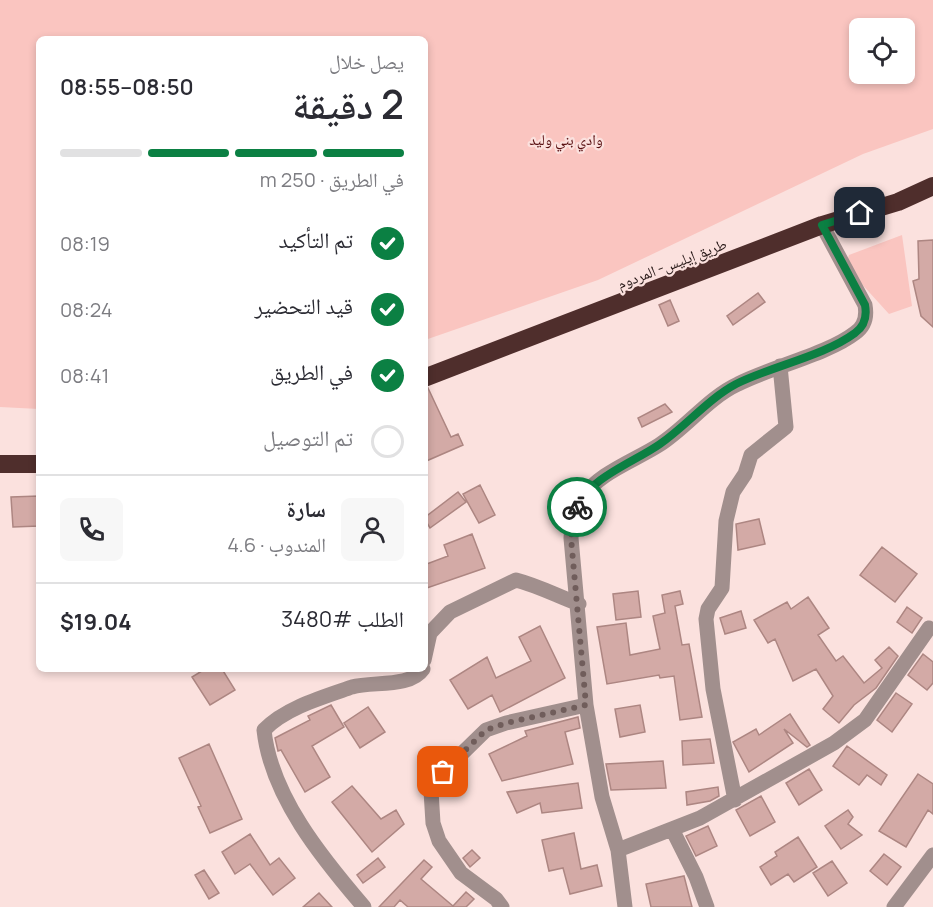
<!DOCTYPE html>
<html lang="ar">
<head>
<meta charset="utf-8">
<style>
  :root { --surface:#fff; --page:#f7f7f7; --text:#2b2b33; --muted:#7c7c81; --line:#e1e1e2; --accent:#0b8043 }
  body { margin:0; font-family:Manrope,"Noto Naskh Arabic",sans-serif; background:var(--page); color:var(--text); direction:rtl; height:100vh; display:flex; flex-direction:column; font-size:22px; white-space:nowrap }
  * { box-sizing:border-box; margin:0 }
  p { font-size:20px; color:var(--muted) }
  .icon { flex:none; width:33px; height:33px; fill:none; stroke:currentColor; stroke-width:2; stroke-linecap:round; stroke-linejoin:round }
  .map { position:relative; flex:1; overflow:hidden; direction:ltr }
  .drawer { position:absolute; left:36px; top:36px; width:392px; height:636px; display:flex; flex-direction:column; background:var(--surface); border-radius:9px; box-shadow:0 3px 9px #0003; direction:rtl }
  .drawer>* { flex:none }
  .controls { position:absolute; left:849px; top:18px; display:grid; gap:12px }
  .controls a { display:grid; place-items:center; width:66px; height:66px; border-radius:9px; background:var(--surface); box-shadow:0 3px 9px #0003; font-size:30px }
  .pin { position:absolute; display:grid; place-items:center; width:51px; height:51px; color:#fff; margin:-26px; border-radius:12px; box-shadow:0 3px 9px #0006 }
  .courier { position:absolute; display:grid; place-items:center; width:60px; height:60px; margin:-30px; border:4px solid #0b8043; border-radius:50%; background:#fff; color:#222; box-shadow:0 2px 8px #0007 }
  .head em { font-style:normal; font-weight:600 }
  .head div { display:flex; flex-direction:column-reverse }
  .head { display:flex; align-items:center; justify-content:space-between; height:102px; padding:0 24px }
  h1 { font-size:39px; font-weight:600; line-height:45px }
  .bar { display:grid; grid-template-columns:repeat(4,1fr); gap:9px 6px; align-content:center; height:72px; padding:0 24px }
  .bar i { height:8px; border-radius:4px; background:var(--line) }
  .bar .selected { background:var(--accent) }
  .bar p { grid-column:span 4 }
  .line { display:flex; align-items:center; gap:15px; padding:0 24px; border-top:2px solid var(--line) }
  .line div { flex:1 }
  .round { display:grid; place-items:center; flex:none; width:63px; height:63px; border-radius:9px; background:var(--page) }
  ol { padding:0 24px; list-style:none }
  li { display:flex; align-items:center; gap:18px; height:66px }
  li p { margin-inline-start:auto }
  li .icon { padding:6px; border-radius:50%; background:var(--accent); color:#fff; stroke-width:4 }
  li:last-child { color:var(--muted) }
  li i { width:33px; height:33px; border:3px solid var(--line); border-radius:50% }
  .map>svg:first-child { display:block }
  .green { fill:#fac5c0; fill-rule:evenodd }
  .building { fill:#d3aaa6; stroke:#ad8682; stroke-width:1.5 }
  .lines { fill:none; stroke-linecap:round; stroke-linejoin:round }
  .minor { stroke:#a18f8d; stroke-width:15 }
  .highway { stroke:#4f2e2c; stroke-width:18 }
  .done { stroke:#705d5b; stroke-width:6; stroke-dasharray:0 10.8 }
  .route { stroke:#0b8043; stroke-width:8 }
  .labels { text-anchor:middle; stroke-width:4.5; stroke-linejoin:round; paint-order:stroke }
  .park-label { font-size:15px; fill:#570d0f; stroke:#fbe1de }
  .street-label { font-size:15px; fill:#251615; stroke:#fbe1de }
</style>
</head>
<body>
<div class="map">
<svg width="933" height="907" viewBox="0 0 933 907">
  <rect width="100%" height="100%" fill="#fbe1de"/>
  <!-- green -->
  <path class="green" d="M0 0H933V129L863 154 598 280 425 340 424 39H39V409L0 407ZM860 28H904V74H860Z
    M902 235 912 306 889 314 859 281 847 261 849 255Z"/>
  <!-- building -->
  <path class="building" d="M933 240V327L921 316 913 281 919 279 918 241Z
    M758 293 765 302 733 325 727 316Z
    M670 300 679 321 668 326 659 305Z
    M428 388 451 437 458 434 463 445 424 462V389Z
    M665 404 672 412 642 427 638 418Z
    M480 485 495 515 479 523 463 494Z
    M458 492 466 502 430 528 424 518Z
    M39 496V526L13 527 11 497Z
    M759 519 765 544 738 550 736 524Z
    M472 534 485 568 424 589V565L448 556 444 545Z
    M882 547 917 574 895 602 860 575Z
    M638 591 641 617 616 620 613 594Z
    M680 591 683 604 675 606 682 645 689 644 702 717 680 720 674 676 660 678 659 675 607 684 597 627 626 623 630 655 660 649 653 616 665 613 662 595Z
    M808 597 829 628 818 635 836 661 843 656 864 683 882 668 875 660 889 647 898 656 876 688 854 705 839 723 823 709 833 696 816 669 793 681 775 639 768 643 754 620 787 602 791 609Z
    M907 607 922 618 912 633 897 622Z
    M741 611 746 628 725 634 720 618Z
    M540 626 565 678 500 712 492 695 468 709 450 680 487 657 496 678 531 661 519 637Z
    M923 654 933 662V683L927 690 908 675Z
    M205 669H222L235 690 210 705 192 677Z
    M896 693 912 704 892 732 877 720Z
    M331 705 344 727 312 746 330 777 305 792 281 750 278 751 275 738 310 720 308 716Z
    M640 705 645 732 620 737 615 709Z
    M368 707 385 732 360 748 344 723Z
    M790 714 810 745 807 747 784 729 793 743 749 772 733 742 756 729 759 735Z
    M578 717 580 728 565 732 573 764 502 781 489 754 527 736 525 731Z
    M710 739 714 763 683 765 682 741Z
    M209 744 242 819 210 833 198 807 201 806 179 758Z
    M847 746 887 775 881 785 867 775 859 785 833 766Z
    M663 761 666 788 611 790 606 764Z
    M809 769 822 790 799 805 786 783Z
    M918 774 933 784V814L928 810 906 847 879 831Z
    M578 783 582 808 542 813 540 803 517 813 507 792Z
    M352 786 381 819 396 810 404 824 372 852 332 802Z
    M718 787 719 796 710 801 687 805 686 792Z
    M761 796 775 822 750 836 736 810Z
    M848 810 853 817 848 824 862 835 841 849 825 826Z
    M708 826 717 846 696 856 686 836Z
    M574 833 581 869 597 865 602 886 570 894 563 868 549 871 542 840Z
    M250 834 270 865 279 858 295 878 273 895 250 864 235 874 222 852Z
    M798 837 817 867 794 882 788 874 771 885 760 867 777 856 775 852Z
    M472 850 480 858 470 867 463 858Z
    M884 854 901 867 887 885 870 871Z
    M378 858 385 867 363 883 357 875Z
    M424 860 432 867 421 879 453 906 466 892 474 899 466 907H408L400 900 394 907H379Z
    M832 861 847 883 828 896 813 873Z
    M204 870 219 893 209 899 195 875Z
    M684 876 692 907H651L646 884Z
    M319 893 332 907H303Z"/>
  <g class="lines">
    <!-- minor -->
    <path class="minor" d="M424 660 430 633 450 612 516 580C539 586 557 596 579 604
      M735 800 713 689 706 619 708 609 722 588 726 521 733 492 745 474 751 455 786 427 780 366
      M672 829 696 877 707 907
      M618 850 700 818 834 743 865 720 929 628
      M364 907C322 858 271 796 264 730 285 708 323 697 352 687 373 681 410 688 423 669
      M502 907 496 899 461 873 439 841 433 823 431 791 443 772 486 730 506 723 586 705
      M625 907 618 850 602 797 586 705 571 538C572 525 573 510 581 499 598 473 634 461 659 445 687 427 708 398 738 384 771 367 828 354 855 333 865 326 867 316 865 305L822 225
      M894 907 933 855"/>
    <!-- highway -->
    <path class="highway" d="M424 378 822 225 898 202 933 186
      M0 464H39"/>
  </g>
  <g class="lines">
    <!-- done -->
    <path class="done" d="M443 772 486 730 506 723 586 705 571 538 573 517 577 507"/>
    <!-- route -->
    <path class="route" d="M577 507C589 478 636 461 660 444 686 426 708 399 736 384 772 366 824 356 855 333 865 326 867 316 865 305L822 225 860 213"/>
  </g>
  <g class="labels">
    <!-- park labels -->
    <g class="park-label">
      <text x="566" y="145">وادي بني وليد</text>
    </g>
    <!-- street labels -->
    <g class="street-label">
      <text transform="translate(672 264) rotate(-21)" y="5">طريق إيليس- المردوم</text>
    </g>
  </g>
</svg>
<div class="controls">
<a><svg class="icon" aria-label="locate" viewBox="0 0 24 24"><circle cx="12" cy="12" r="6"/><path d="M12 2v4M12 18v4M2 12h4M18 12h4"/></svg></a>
</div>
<div class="pin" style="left:443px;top:772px;background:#ea580c"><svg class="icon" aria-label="bag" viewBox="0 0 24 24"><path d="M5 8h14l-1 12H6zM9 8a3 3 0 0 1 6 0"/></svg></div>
<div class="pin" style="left:860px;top:213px;background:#1f2937"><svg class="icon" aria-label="home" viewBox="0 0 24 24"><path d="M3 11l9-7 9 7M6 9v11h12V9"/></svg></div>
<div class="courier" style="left:577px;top:507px"><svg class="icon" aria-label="bike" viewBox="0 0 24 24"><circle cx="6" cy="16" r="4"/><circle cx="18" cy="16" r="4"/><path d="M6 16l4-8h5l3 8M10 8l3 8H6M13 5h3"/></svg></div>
<section class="drawer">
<div class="head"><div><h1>2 دقيقة</h1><p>يصل خلال</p></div><em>08:50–08:55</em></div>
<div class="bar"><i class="selected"></i><i class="selected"></i><i class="selected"></i><i></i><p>في الطريق · 250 m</p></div>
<ol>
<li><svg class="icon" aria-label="check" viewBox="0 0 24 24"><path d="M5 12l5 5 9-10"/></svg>تم التأكيد<p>08:19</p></li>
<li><svg class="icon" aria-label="check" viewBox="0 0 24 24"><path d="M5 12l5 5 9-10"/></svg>قيد التحضير<p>08:24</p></li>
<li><svg class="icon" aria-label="check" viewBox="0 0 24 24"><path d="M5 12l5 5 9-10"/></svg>في الطريق<p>08:41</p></li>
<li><i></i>تم التوصيل</li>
</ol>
<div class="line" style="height:108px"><a class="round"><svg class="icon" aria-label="person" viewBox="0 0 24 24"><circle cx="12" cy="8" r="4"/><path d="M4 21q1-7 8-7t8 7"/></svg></a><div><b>سارة</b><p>المندوب · 4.6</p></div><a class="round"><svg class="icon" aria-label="phone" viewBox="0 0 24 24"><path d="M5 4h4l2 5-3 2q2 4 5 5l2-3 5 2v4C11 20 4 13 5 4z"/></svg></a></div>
<div class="line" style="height:78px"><div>الطلب #3480</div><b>$19.04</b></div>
</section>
</div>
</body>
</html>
